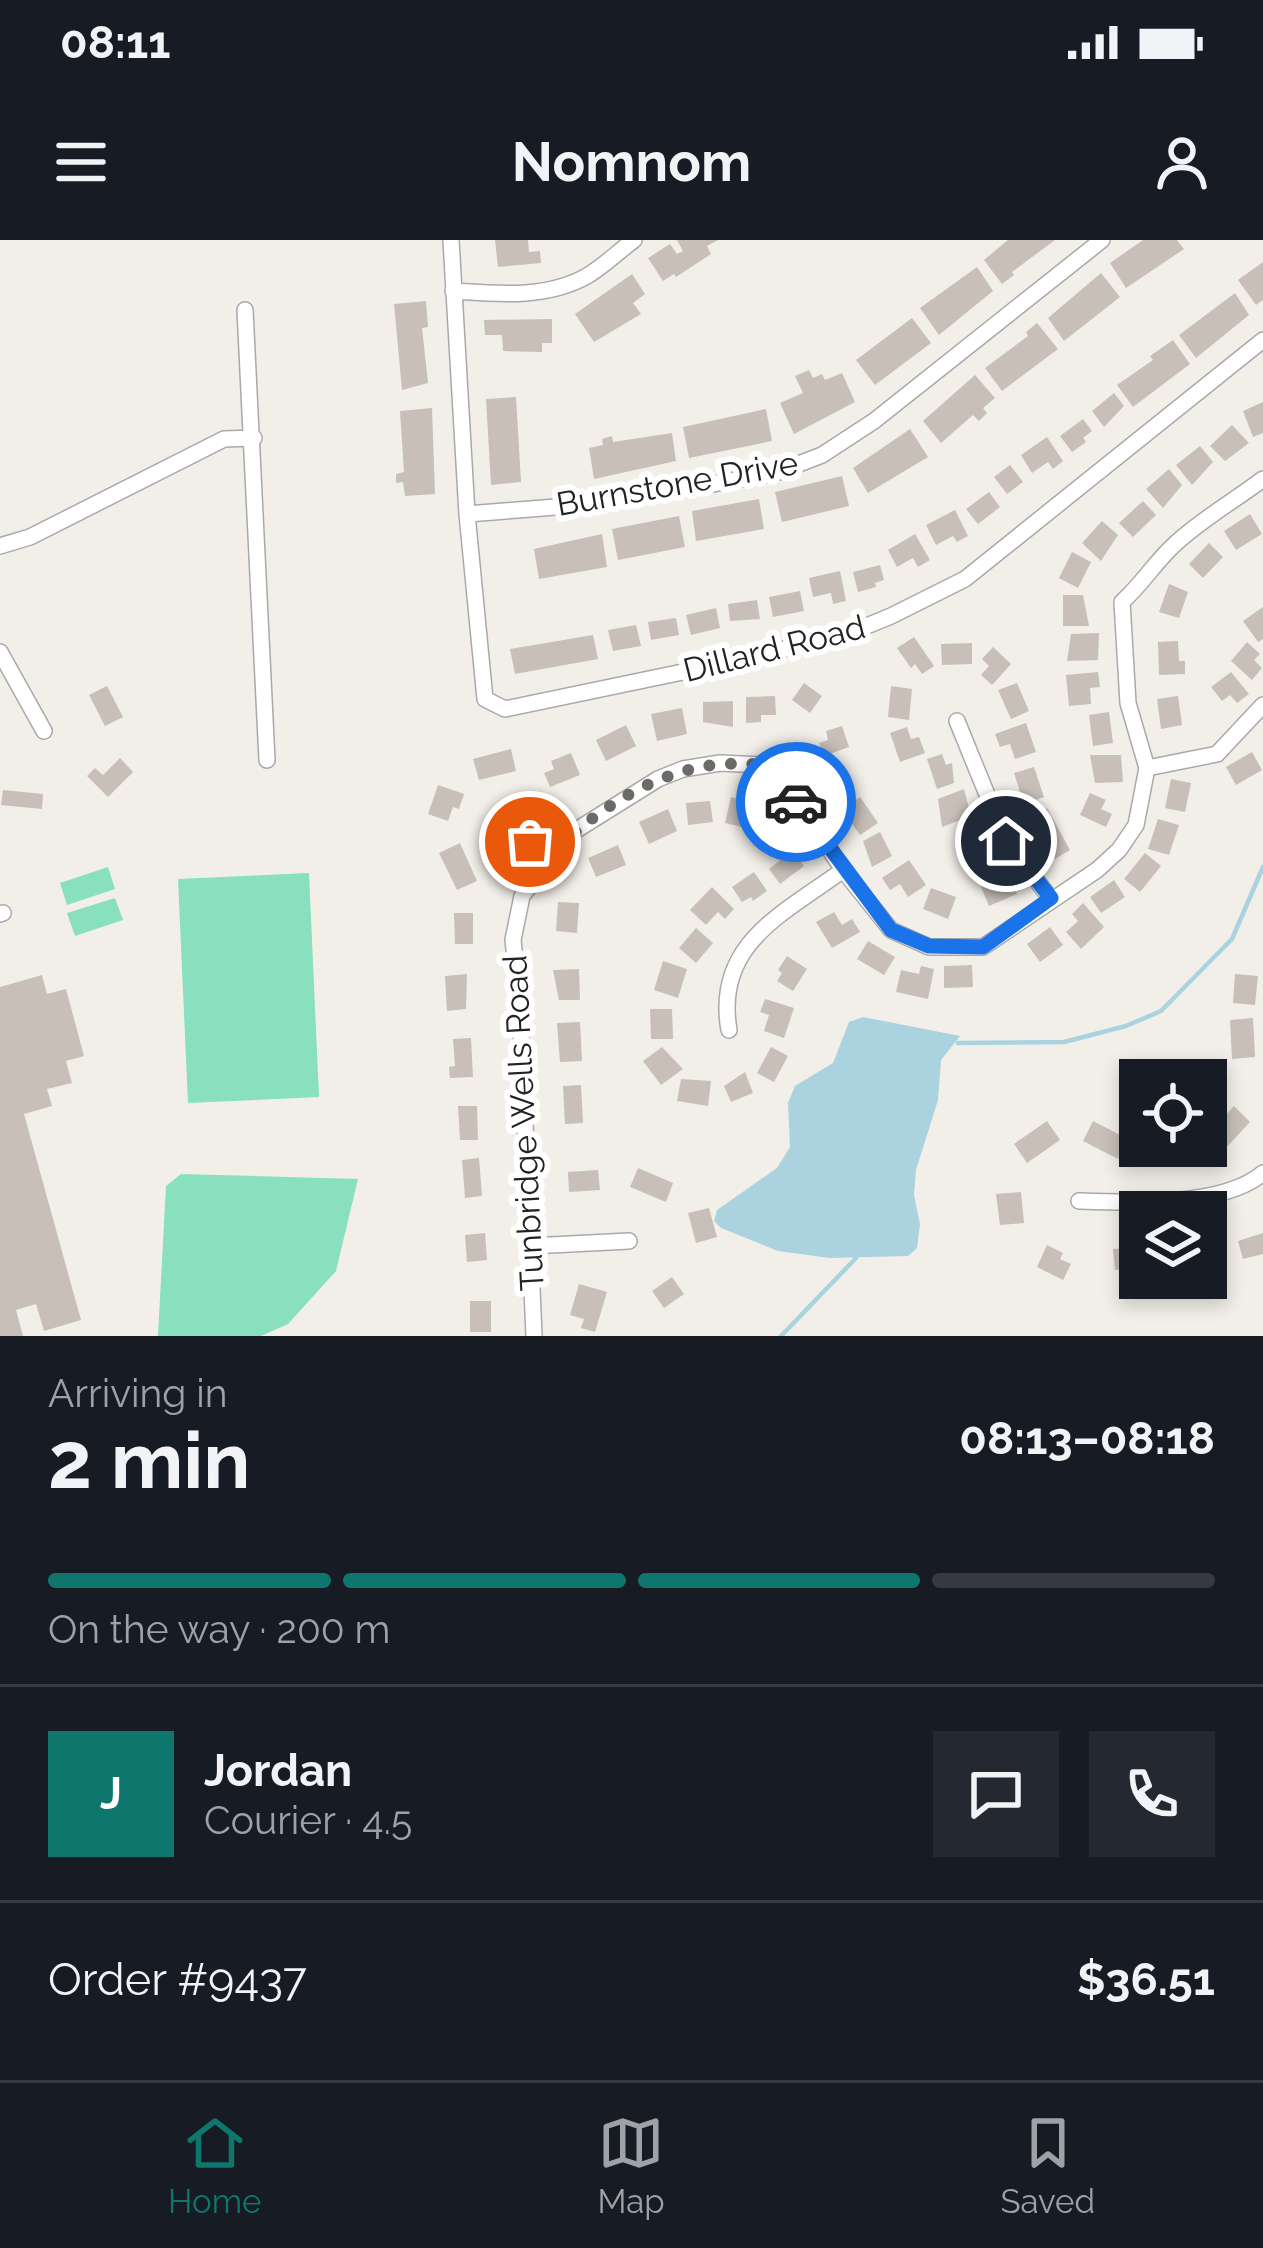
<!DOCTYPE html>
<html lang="en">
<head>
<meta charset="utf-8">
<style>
  :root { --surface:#171b24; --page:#242831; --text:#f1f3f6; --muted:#9ea1a6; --line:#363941; --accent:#0f766e }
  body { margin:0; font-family:Raleway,sans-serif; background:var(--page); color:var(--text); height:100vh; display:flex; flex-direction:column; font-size:45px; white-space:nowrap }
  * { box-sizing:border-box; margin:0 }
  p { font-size:39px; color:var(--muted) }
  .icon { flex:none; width:66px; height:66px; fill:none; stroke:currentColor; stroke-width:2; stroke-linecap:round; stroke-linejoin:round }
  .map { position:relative; height:1096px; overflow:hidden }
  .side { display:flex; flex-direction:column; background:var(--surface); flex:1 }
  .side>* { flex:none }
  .buttons { position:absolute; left:1119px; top:819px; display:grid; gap:24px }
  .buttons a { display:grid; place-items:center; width:108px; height:108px; border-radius:0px; background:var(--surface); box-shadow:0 6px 18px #0003; font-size:60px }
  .pin { position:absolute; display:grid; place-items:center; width:102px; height:102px; color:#fff; margin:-51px; border:6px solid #fff; border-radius:50%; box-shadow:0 3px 12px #0007 }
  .courier { position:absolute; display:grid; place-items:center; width:120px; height:120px; margin:-60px; border:9px solid #1a73e8; border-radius:50%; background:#fff; color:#222; box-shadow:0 3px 15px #0007 }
  .head em { font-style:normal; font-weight:700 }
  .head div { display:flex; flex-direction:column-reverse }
  .head { display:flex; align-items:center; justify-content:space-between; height:204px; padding:0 48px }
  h1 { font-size:78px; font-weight:700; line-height:90px }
  .bar { display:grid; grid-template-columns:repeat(4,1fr); gap:18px 12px; align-content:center; height:144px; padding:0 48px }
  .bar i { height:15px; border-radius:9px; background:var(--line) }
  .bar .current { background:var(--accent) }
  .bar p { grid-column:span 4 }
  .line { display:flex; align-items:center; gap:30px; padding:0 48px; border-top:3px solid var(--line) }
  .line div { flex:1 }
  .round { display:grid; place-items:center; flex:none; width:126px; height:126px; border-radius:0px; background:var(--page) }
  .status { display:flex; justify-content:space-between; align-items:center; height:84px; padding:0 60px; background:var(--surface); direction:ltr }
  .status svg { height:33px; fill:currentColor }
  header { display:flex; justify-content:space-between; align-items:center; height:156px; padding:0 48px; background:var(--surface); font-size:54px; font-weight:700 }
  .tabs { display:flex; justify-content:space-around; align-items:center; height:168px; border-top:3px solid var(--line); background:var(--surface); font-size:33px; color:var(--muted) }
  .tabs a { display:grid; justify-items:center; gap:6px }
  .tabs .current { color:var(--accent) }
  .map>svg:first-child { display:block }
  .pitch { fill:#88e0be }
  .water { fill:#aad3df }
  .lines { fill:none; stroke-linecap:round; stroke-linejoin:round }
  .stream { stroke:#aad3df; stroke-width:4.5 }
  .building { fill:#c7bfb8 }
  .minor-casing { stroke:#a9a9a9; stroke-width:18 }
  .minor { stroke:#fff; stroke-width:15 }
  .done { stroke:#6b6a68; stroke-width:12; stroke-dasharray:0 21.6 }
  .route { stroke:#1a73e8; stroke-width:15 }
  .labels { text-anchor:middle; stroke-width:12; stroke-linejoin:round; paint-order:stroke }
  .street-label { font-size:33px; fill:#222; stroke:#fff }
</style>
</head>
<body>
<div class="status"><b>08:11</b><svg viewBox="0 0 49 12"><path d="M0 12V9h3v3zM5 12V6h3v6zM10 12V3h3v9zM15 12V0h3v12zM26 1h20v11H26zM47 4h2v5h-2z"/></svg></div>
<header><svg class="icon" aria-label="menu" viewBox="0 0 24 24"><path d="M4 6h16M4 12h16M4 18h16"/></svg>Nomnom<svg class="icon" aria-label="person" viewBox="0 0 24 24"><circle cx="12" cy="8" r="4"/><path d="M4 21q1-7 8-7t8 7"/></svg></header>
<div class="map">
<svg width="1263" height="1096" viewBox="0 0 1263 1096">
  <rect width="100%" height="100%" fill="#f2efe9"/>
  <!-- pitch -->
  <path class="pitch" d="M108 627 115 649 67 665 60 643Z
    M309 633 319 857 188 863 178 639Z
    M115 658 123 680 75 696 67 673Z
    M181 934 358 939 336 1031 288 1084 261 1096H158L166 946Z"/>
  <!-- water -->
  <path class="water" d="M863 777 960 796 941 820 938 860 916 930 914 955 920 984 917 1008 908 1016 830 1018 778 1011 721 988 714 981 717 970 777 928 790 907 788 863 795 846 833 823 849 782Z"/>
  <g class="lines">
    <!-- stream -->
    <path class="stream" d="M958 803 1064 802 1126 786 1161 771 1232 699 1263 627
      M781 1096 856 1018"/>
  </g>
  <!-- building -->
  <path class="building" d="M495 0H528L529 12 540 11 541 23 498 27Z
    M677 0H718L707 6 711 14 676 37 674 34 663 41 648 18 670 4 677 14 683 11Z
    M1008 0H1055L1012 32 1014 35 1002 44 984 20Z
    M1143 0H1177L1184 9 1126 48 1110 23Z
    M1263 22V60L1256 65 1238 40Z
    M977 27 993 51 939 95 920 68Z
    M1101 33 1120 57 1064 101 1048 78Z
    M632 34 645 54 633 63 641 74 594 102 575 74Z
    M1235 53 1249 75 1196 118 1179 95Z
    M426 61 428 87 422 88 428 143 402 150 394 64Z
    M912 78 931 103 875 145 856 120Z
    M552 79V103H542V112L503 111 502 95H485L484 80Z
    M1037 83 1058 109 1002 151 985 128 1028 96 1026 92Z
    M1173 100 1190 124 1133 167 1117 145 1153 120 1150 116Z
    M809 130 813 138 822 134 825 140 842 133 855 162 794 194 780 163 803 153 795 136Z
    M975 135 995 158 983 168 987 173 979 181 973 175 941 203 923 181Z
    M1114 153 1124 166 1104 187 1092 171Z
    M516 157 521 242 491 245 486 159Z
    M1263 162V193L1253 197 1243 171Z
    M432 168 435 254 405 256 403 242 396 243V234L404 232 400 171Z
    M766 169 772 201 689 218 683 187Z
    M1083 179 1092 191 1083 198 1086 202 1072 212 1060 196Z
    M1232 185 1249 203 1225 221 1210 206Z
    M910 189 928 217 868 253 853 228Z
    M672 193 676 221 594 239 589 208 603 205 602 199 612 196 613 202Z
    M1047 197 1063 221 1053 229 1048 222 1032 233 1021 215Z
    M1200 206 1213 222 1192 245 1176 225Z
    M1010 225 1023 242 1007 254 994 237Z
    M1169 229 1182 245 1163 268 1146 249Z
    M842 236 849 266 782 282 775 252Z
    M989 252 1000 267 978 284 966 269Z
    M759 259 764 289 696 301 692 271Z
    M1143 261 1156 275 1133 297 1119 283Z
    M955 270 968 296 957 302 953 296 936 305 926 285Z
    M1250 274 1262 294 1236 310 1224 291Z
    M679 276 685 307 618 320 612 289Z
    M1102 281 1118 295 1101 321 1082 303Z
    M602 294 607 327 539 339 534 309Z
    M915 294 930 320 918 327 913 318 897 327 888 310Z
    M1209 303 1223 317 1203 338 1189 324Z
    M1072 312 1091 322 1078 348 1059 338Z
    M880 325 884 340 875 343 876 347 858 352 853 332Z
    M840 331 846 361 833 364 831 353 813 357 809 338Z
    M1169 344 1188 352 1179 378 1159 372Z
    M800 351 804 371 773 377 769 357Z
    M1063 355H1083L1089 386H1063Z
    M757 360 760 379 730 381 728 364Z
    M1263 367V399L1258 402 1243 381Z
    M716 368 720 388 691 395 686 375Z
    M676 378 679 395 651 400 648 382Z
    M636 385 641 406 613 411 608 390Z
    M1099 393 1098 420 1067 421 1071 394Z
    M593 395 598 419 515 434 510 409Z
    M914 397 934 426 922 434 915 424 911 428 897 408Z
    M1178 401 1179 421H1185V434L1159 435 1158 402Z
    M1247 402 1260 414 1254 420 1262 428 1252 440 1231 421Z
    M972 403V424L942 425 941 404Z
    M993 407 1011 424 992 445 981 435 989 426 982 419Z
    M1098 432 1100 447 1090 448 1091 464 1069 466 1066 435Z
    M1231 432 1249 454 1237 463 1230 455 1222 461 1211 447Z
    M804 443 822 456 810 473 792 460Z
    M1017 443 1029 471 1011 479 998 450Z
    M107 446 123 477 105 486 89 455Z
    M891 446 912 449 909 480 888 477Z
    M775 456 776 475H761V482L746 483V457Z
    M1178 456 1182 485 1161 489 1157 459Z
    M733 461V487L703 482V462Z
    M682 468 687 494 657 501 651 474Z
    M1109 472 1113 503 1093 506 1089 475Z
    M1026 483 1036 512 1015 519 1010 504 1000 507 995 494Z
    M626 485 636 506 606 521 596 500Z
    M842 486 849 507 824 516 819 503 828 500 826 491Z
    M907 487 911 499 919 497 925 513 900 522 890 493Z
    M511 509 516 531 479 540 473 519Z
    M1252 512 1262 530 1236 545 1226 527Z
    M571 513 580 535 550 547 544 533 554 529 551 521Z
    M942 514 946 525 952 523 954 543 937 549 927 519Z
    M1090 515H1121L1123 542 1095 543Z
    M120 518 133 532 108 557 87 536 95 528 103 535Z
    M1034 527 1044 557 1024 564 1014 533Z
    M845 528 849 554 826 559V531Z
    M1171 539 1191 543 1185 572 1165 568Z
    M438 545 464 554 459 569 453 567 448 581 428 574Z
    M964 549 971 576 942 587 938 559Z
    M3 550 43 554 42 569 1 565Z
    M1090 553 1106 560 1101 569 1112 574 1106 587 1080 575Z
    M731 557 761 564 755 590 725 583Z
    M860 557 878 583 860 595 850 581 842 586 834 575Z
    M710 561 713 582 688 585 686 563Z
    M1047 568 1070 610 1055 619 1049 609 1045 611 1026 581Z
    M668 569 677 591 649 604 639 582Z
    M1158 579 1179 585 1169 615 1148 609Z
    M976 589 990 614 972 624 958 599Z
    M880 592 892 616 872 627 863 601Z
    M460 603 477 641 457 650 439 613Z
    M618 605 626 625 596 637 588 618Z
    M792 611 804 626 780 644 769 629Z
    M1145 613 1161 626 1140 652 1124 639Z
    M909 620 926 645 908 657 900 644 890 650 882 638Z
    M754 632 767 651 753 661 751 657 742 662 732 647Z
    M1009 635 1017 654 989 666 981 647Z
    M1114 640 1125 657 1101 673 1090 657Z
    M712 647 734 669 725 679 718 672 706 685 690 670Z
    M931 648 956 657 948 679 923 669Z
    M558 662 579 663 577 693 556 691Z
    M1083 663 1104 687 1081 709 1066 692 1078 681 1072 674Z
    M834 672 842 685 852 679 860 692 832 708 816 682Z
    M454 673H473V704H455Z
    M1050 687 1063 705 1040 722 1027 704Z
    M696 688 713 703 696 723 679 708Z
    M868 701 895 717 884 735 857 719Z
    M787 716 807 729 793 751 777 741 782 733 778 730Z
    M663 721 687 729 678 758 654 750Z
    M972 725 973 747 944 748V726Z
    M921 726 934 729 928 759 896 752 901 730 919 734Z
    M579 729 580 760H559L553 730Z
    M467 734 466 769 447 771 445 736Z
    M1235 734 1258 736 1255 765 1233 763Z
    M42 735 47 754 66 749 84 816 66 821 72 843 47 849 52 866 24 874 81 1080 44 1091 36 1064 16 1070 23 1096H0V747Z
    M765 759 794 768 784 798 764 791 769 775 760 772Z
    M650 769H672L673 799H651Z
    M1253 778 1255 817 1232 819 1230 780Z
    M580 782 582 821 560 822 557 783Z
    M471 798 473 837 450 838 449 827 455 826 453 799Z
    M662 807 683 829 661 845 643 821Z
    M771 807 788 816 774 842 757 833Z
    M745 832 753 853 731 862 724 846Z
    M681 839 711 841 708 866 677 861Z
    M581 845 583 883 565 884 563 846Z
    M458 866H477L478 900H460Z
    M1234 866 1250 882 1223 911 1207 895Z
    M1047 881 1060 900 1027 923 1014 904Z
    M1093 881 1128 899 1118 919 1083 901Z
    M1147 906H1177L1178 918 1161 919V914L1148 915Z
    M479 918 482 956 465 958 462 920Z
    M638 928 673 943 666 962 630 947Z
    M598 930 600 950 569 952 568 932Z
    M1021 952 1024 983 1000 985 996 954Z
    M709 968 717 997 696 1003 688 973Z
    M485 993 487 1020 467 1022 465 995Z
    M1263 993V1014L1243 1019 1238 1001Z
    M1047 1005 1063 1013 1060 1019 1071 1024 1063 1040 1037 1027Z
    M1140 1007V1028L1115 1030 1113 1009Z
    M672 1037 684 1054 664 1068 652 1051Z
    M579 1044 607 1052 595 1092 581 1088 584 1079 570 1075Z
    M470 1061H491V1092H470Z"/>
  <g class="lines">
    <defs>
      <path id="minor" d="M451 0 467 274 485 459 505 469 745 419 852 392 891 376 965 339 1263 100
        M453 51C498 54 546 59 587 36 604 26 619 11 634 0
        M245 70 267 520
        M467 274 581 265 708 245 778 232 822 215 874 181 1102 0
        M0 306 30 297 224 199 254 198
        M0 412 44 491
        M957 481 1006 601 1051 659
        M1147 528 1217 514 1263 465
        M509 585 550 620
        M0 674 3 673
        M729 790C714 704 783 674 843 630
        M1079 961C1130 963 1223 967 1263 933
        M531 1006 629 1001
        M534 1096 520 765 513 700 522 656 570 594 658 539 683 529 720 523 762 525 778 531 843 630 891 690 929 707H983L1097 630 1119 610 1136 585 1147 528 1128 463 1122 362C1142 344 1156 321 1175 304 1202 279 1234 261 1263 239"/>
    </defs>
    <!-- minor casing -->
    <use href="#minor" class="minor-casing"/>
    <!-- minor -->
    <use href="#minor" class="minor"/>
  </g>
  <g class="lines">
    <!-- done -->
    <path class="done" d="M530 602 550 620C589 569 672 521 738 524 750 524 765 523 776 530 786 537 789 552 796 562"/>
    <!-- route -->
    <path class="route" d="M796 562 891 690 929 706 983 707 1051 658 1006 601"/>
  </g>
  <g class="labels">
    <!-- street labels -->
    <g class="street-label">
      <text transform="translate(677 243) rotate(-10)" y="12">Burnstone Drive</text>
      <text transform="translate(774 408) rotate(-14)" y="12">Dillard Road</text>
      <text transform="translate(523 883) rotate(-93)" y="12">Tunbridge Wells Road</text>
    </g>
  </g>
</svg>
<div class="buttons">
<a><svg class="icon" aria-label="locate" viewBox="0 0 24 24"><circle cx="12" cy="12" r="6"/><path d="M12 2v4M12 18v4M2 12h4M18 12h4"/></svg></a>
<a><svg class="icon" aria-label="layers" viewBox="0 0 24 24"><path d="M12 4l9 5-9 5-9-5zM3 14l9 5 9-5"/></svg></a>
</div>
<div class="pin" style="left:530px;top:602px;background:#ea580c"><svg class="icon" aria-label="bag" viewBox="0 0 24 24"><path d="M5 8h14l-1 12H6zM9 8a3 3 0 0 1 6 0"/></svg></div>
<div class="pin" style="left:1006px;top:601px;background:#1f2937"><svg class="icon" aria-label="home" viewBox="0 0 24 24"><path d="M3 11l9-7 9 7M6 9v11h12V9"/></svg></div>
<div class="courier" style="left:796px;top:562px"><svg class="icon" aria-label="car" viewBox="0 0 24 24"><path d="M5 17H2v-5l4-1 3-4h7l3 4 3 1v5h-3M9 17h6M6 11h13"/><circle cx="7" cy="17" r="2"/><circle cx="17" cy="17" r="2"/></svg></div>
</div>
<section class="side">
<div class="head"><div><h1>2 min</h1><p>Arriving in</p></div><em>08:13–08:18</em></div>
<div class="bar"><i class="current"></i><i class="current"></i><i class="current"></i><i></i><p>On the way · 200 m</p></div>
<div class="line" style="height:216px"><b class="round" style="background:var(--accent);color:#fff">J</b><div><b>Jordan</b><p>Courier · 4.5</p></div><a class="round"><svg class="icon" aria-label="chat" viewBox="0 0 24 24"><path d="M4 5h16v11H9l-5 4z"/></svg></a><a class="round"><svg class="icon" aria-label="phone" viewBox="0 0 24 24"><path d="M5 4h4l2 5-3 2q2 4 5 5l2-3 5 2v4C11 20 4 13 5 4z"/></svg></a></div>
<div class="line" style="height:156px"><div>Order #9437</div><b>$36.51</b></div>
</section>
<nav class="tabs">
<a class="current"><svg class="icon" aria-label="home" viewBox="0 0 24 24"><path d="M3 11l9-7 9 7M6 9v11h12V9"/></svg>Home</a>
<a><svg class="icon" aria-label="map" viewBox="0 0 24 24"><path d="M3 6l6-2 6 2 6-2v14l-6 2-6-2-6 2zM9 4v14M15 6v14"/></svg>Map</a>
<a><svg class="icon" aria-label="saved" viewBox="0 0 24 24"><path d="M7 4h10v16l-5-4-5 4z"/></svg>Saved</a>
</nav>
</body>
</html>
